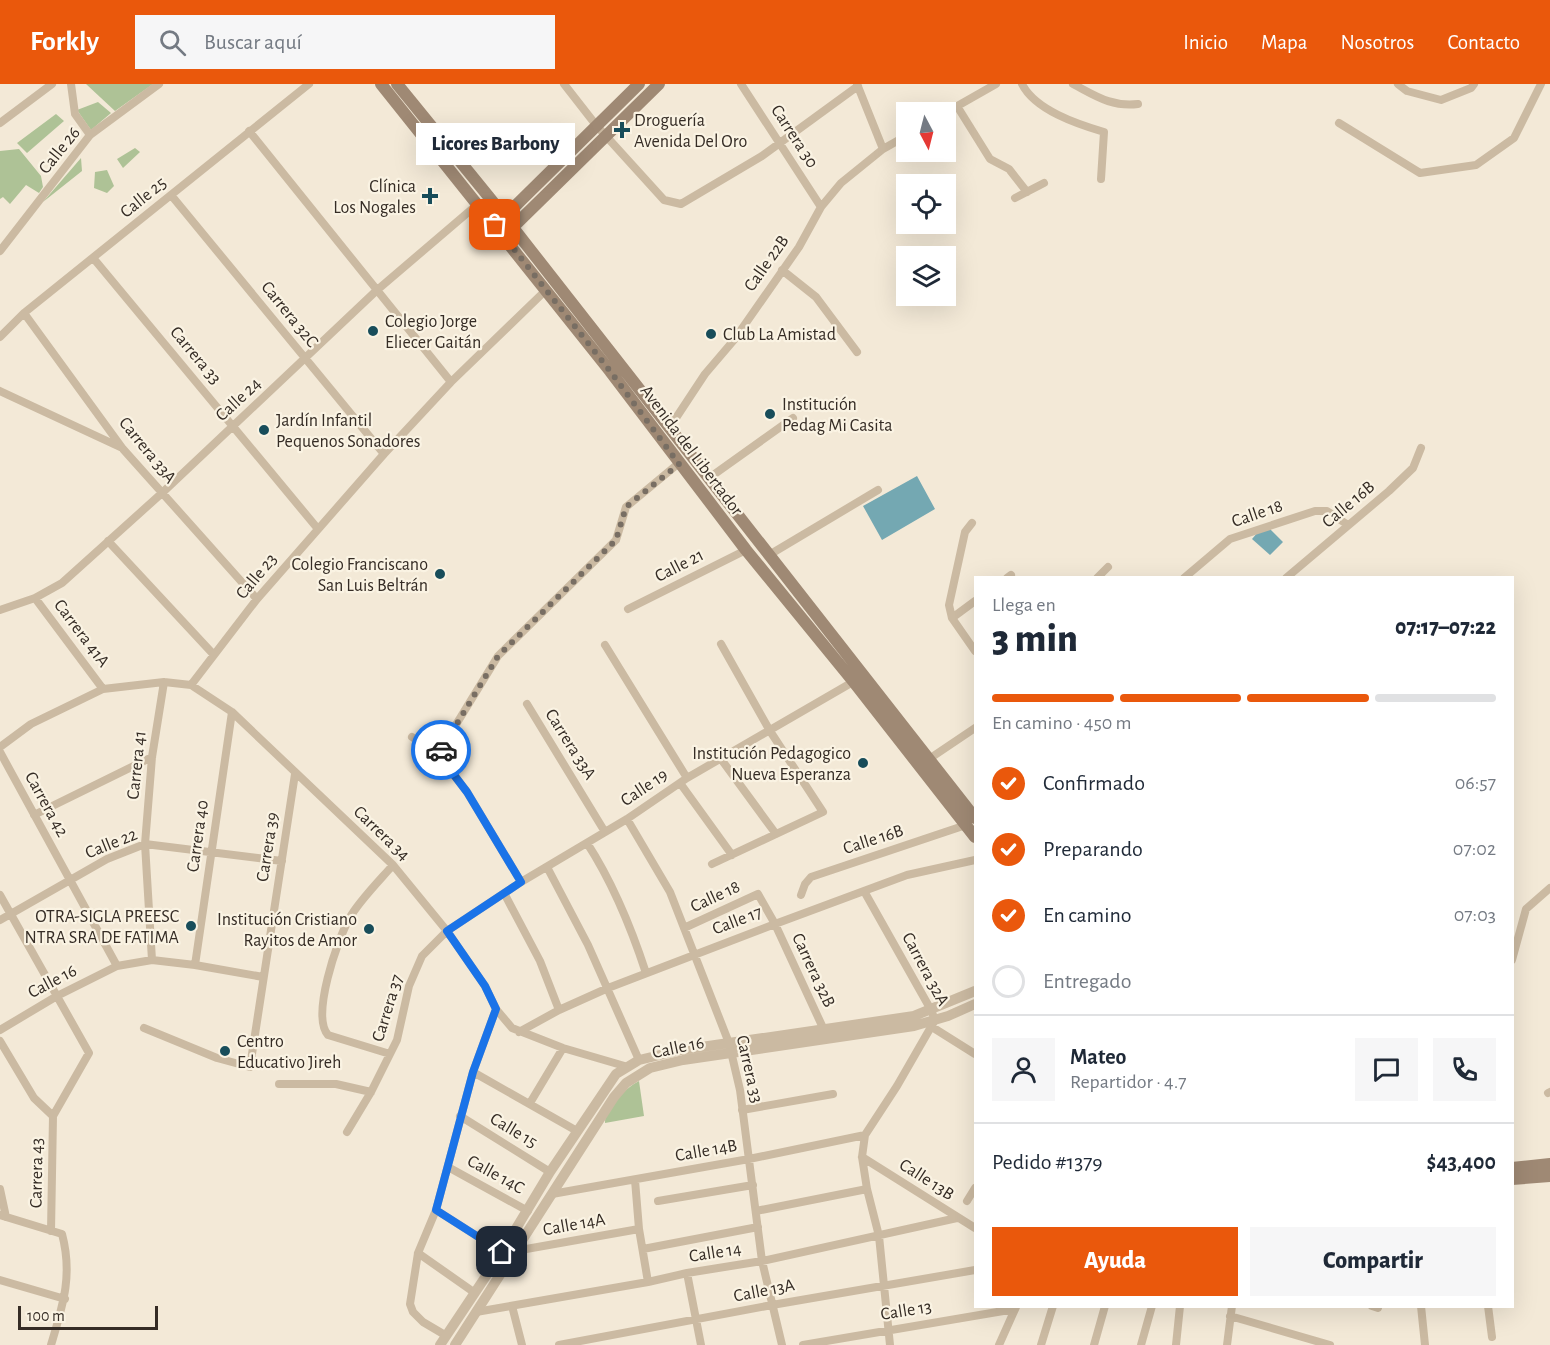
<!DOCTYPE html>
<html lang="es">
<head>
<meta charset="utf-8">
<style>
  :root { --surface:#fff; --page:#f6f6f7; --text:#1f2937; --muted:#747a83; --line:#e0e1e3; --accent:#ea580c }
  body { margin:0; font-family:"Alegreya Sans",sans-serif; background:var(--page); color:var(--text); height:100vh; display:flex; flex-direction:column; font-size:22px; white-space:nowrap }
  * { box-sizing:border-box; margin:0 }
  p { font-size:20px; color:var(--muted) }
  .icon { flex:none; width:33px; height:33px; fill:none; stroke:currentColor; stroke-width:2; stroke-linecap:round; stroke-linejoin:round }
  .map { position:relative; flex:1; overflow:hidden }
  .panel { position:absolute; left:974px; top:492px; width:540px; height:732px; display:flex; flex-direction:column; background:var(--surface); border-radius:0px; box-shadow:0 6px 24px #0002 }
  .panel>* { flex:none }
  .needle { width:39px; rotate:173deg }
  .fabs { position:absolute; left:896px; top:18px; display:grid; gap:12px }
  .fabs a { display:grid; place-items:center; width:60px; height:60px; border-radius:0px; background:var(--surface); box-shadow:0 6px 24px #0002; font-size:30px }
  .scale { position:absolute; left:18px; bottom:15px; width:140px; box-sizing:border-box; padding-left:6px; border:3px solid #352c25; border-top:0; font-size:16px; line-height:21px; white-space:nowrap; color:#352c25; -webkit-text-stroke:4px #faf3e3; paint-order:stroke }
  .pin { position:absolute; display:grid; place-items:center; width:51px; height:51px; color:#fff; margin:-26px; border-radius:12px; box-shadow:0 3px 9px #0006 }
  .courier { position:absolute; display:grid; place-items:center; width:60px; height:60px; margin:-30px; border:4px solid #1a73e8; border-radius:50%; background:#fff; color:#222; box-shadow:0 2px 8px #0007 }
  .bubble { position:absolute; height:42px; border-radius:0px; background:var(--surface); box-shadow:0 6px 24px #0002; font-size:20px; font-weight:800; line-height:42px; text-align:center }
  .headline em { font-style:normal; font-weight:800 }
  .headline div { display:flex; flex-direction:column-reverse }
  .headline { display:flex; align-items:center; justify-content:space-between; height:102px; padding:0 18px }
  h1 { font-size:39px; font-weight:800; line-height:45px }
  .bar { display:grid; grid-template-columns:repeat(4,1fr); gap:9px 6px; align-content:center; height:72px; padding:0 18px }
  .bar i { height:8px; border-radius:4px; background:var(--line) }
  .bar .selected { background:var(--accent) }
  .bar p { grid-column:span 4 }
  .line { display:flex; align-items:center; gap:15px; padding:0 18px; border-top:2px solid var(--line) }
  .line div { flex:1 }
  .round { display:grid; place-items:center; flex:none; width:63px; height:63px; border-radius:0px; background:var(--page) }
  ol { padding:0 18px; list-style:none }
  li { display:flex; align-items:center; gap:18px; height:66px }
  li p { margin-inline-start:auto }
  li .icon { padding:6px; border-radius:50%; background:var(--accent); color:#fff; stroke-width:4 }
  li:last-child { color:var(--muted) }
  li i { width:33px; height:33px; border:3px solid var(--line); border-radius:50% }
  .action { display:flex; gap:12px; margin-top:auto; padding:12px 18px }
  .action a { flex:1; height:69px; border-radius:0px; background:var(--accent); color:#fff; font-size:24px; font-weight:800; line-height:69px; text-align:center }
  .action a+a { background:var(--page); color:var(--text) }
  header { display:flex; align-items:center; gap:36px; box-sizing:border-box; height:84px; padding:0 30px; background:var(--accent); color:#fff }
  header strong { font-size:28px }
  nav { display:flex; gap:33px; margin-inline-start:auto; font-size:21px }
  .search { width:420px; height:54px; background:var(--page); display:flex; align-items:center; gap:15px; box-sizing:border-box; padding:0 21px; border-radius:0px; color:var(--muted); font-size:22px }
  .map>svg:first-child { display:block }
  .green { fill:#aec296 }
  .water { fill:#74a8b2 }
  .lines { fill:none; stroke-linecap:round; stroke-linejoin:round }
  .minor { stroke:#cbbaa2; stroke-width:8 }
  .tertiary { stroke:#cbbaa2; stroke-width:10 }
  .secondary { stroke:#9f8974; stroke-width:12 }
  .done { stroke:#786e63; stroke-width:6; stroke-dasharray:0 10.8 }
  .route { stroke:#1a73e8; stroke-width:8 }
  .poi-dot { fill:#184d5a; stroke:#faf3e3; stroke-width:2 }
  .labels { text-anchor:middle; stroke-width:4.5; stroke-linejoin:round; paint-order:stroke }
  .poi-label { font-size:18px; fill:#352c25; stroke:#faf3e3; text-anchor:start }
  .street-label { font-size:18px; fill:#352c25; stroke:#faf3e3 }
</style>
</head>
<body>
<header>
<strong>Forkly</strong>
<div class="search"><svg class="icon" aria-label="search" viewBox="0 0 24 24"><circle cx="10" cy="10" r="6"/><path d="M15 15l6 6"/></svg>Buscar aquí</div>
<nav><a>Inicio</a><a>Mapa</a><a>Nosotros</a><a>Contacto</a></nav>
</header>
<div class="map">
<svg width="1550" height="1261" viewBox="0 0 1550 1261">
  <rect width="100%" height="100%" fill="#f3e9d7"/>
  <!-- green -->
  <path class="green" d="M86 0H153L115 27Z
    M98 18 111 29 91 46 77 26Z
    M56 30 64 37 27 69 17 59Z
    M135 64 140 68 123 84 117 75Z
    M19 65 41 92 43 103 39 109 26 101 10 120 3 113 0 115V67Z
    M81 74 82 87 43 118Z
    M107 86 114 102 107 109 94 104 95 88Z
    M639 997 644 1032 605 1039C605 1022 626 1004 639 997Z"/>
  <!-- water -->
  <path class="water" d="M917 392 935 425 882 456 863 422Z
    M1265 440 1283 458 1270 471 1252 455Z"/>
  <g class="lines">
    <!-- minor -->
    <path class="minor" d="M71 0 75 30 90 51
      M564 0 596 41 664 116 681 120 762 72 858 2
      M741 0 821 123
      M857 0 883 65
      M1022 0C1035 26 1077 40 1104 48L1101 95
      M1073 0C1096 12 1111 23 1138 20
      M1398 0 1407 7 1441 16 1471 4 1474 0
      M957 22 990 75 1009 85 1027 108
      M945 29 996 0
      M0 39 52 0
      M1339 39 1420 89 1476 81 1514 54 1541 0
      M249 47 451 298
      M171 111 384 370
      M1015 114 1044 99
      M0 167 90 51 159 0
      M94 175 318 445
      M782 186 816 213 857 268
      M24 229 123 365 257 515
      M0 253 24 229 309 0
      M0 307 120 363
      M670 343 705 290 734 256 799 163 821 123 841 99 883 65 906 52
      M709 394 793 334
      M972 439 965 448 949 521 952 534 975 567
      M108 457 214 571
      M769 471 878 406
      M1007 494 1011 491
      M1097 494 1108 483
      M1184 494 1230 455 1315 427H1327L1348 441
      M1286 494 1389 407 1413 384 1421 364
      M35 514 103 605
      M628 525 746 466
      M0 526 35 514 62 499 162 409 376 207 479 119
      M952 534 975 517
      M605 561 687 694
      M191 601 257 515 384 370 451 298 545 207
      M527 620 605 748
      M412 653 438 670 467 708 521 798
      M0 663 31 640 103 605 164 598 191 601 232 628 393 781 447 847 485 902 496 925 512 944 563 964 628 983
      M0 668 117 882
      M438 670 498 572 616 456 626 423 679 379
      M721 675 776 750
      M929 675 975 644
      M680 699 732 771
      M34 731 152 673
      M627 735 670 808 729 959 740 1006 762 1177 782 1261
      M587 759C613 799 631 843 646 889
      M712 780 823 728 770 647 721 560
      M547 783 588 861 639 976
      M864 807 931 926 935 936 897 1002 865 1051 862 1073 867 1105 879 1152 890 1261
      M504 809 540 877 559 926
      M0 811 89 969 53 1032 51 1147
      M801 811 805 800 811 793 966 741
      M0 836 107 775 145 760 282 777
      M684 844 758 810 775 840 824 946
      M152 876 145 760 152 673 164 598
      M1512 876 1526 825 1550 804
      M195 881 232 628
      M932 943 975 970
      M144 944 217 974 250 983 295 690
      M0 946 57 912 117 882 152 876 195 881 263 893
      M519 948 559 926 608 904 775 840 907 791 975 776
      M0 957 34 1014 53 1032
      M390 970 328 951C311 932 337 857 349 835 358 818 380 796 393 781
      M473 988 577 1047
      M279 1000H336L371 1008
      M1548 1009 1550 1008
      M530 1019 563 964
      M742 1026 833 1010
      M460 1032 550 1088
      M347 1048 371 1008 397 956 409 902 422 872 447 847 521 798 627 735 687 694 858 595
      M862 1073 975 1144
      M448 1083 528 1127
      M635 1096 639 1145 648 1198
      M0 1105 6 1133
      M552 1110 749 1075 865 1051
      M658 1117 753 1101
      M967 1117 975 1104
      M436 1126 502 1168
      M756 1127 867 1105
      M0 1131 62 1150C73 1191 63 1221 51 1261
      M643 1165 758 1143
      M515 1167 639 1145
      M418 1169 475 1209
      M687 1189 701 1261
      M0 1196 65 1215
      M512 1222 522 1261
      M1372 1222 1378 1224
      M1421 1222 1425 1261
      M1488 1222 1492 1253
      M476 1228 648 1198 687 1189 762 1177 957 1134
      M1230 1232 1330 1261
      M445 1251 423 1238 413 1228 410 1220 418 1169 436 1126 473 988 496 925
      M559 1261 772 1221 975 1186
      M803 1261 1015 1225
      M999 1261 1016 1223
      M1041 1261 1053 1222
      M1094 1261 1105 1222
      M1141 1261 1152 1222
      M1176 1261 1180 1222
      M1227 1261 1232 1222"/>
    <!-- tertiary -->
    <path class="tertiary" d="M440 1261 502 1168 550 1088 616 990 639 976 681 966 914 932 975 907
      M455 1261 614 1013 626 999 650 984 683 976 914 942 948 932 975 920"/>
    <!-- secondary -->
    <path class="secondary" d="M381 0 610 287 746 466 853 597 975 753
      M397 0 489 113 975 734
      M499 138 639 0
      M508 148 659 0
      M1512 1084 1550 1080
      M1512 1095 1550 1092"/>
  </g>
  <g class="lines">
    <!-- done -->
    <path class="done" d="M441 666 498 572 616 456 626 423 679 380 610 287 495 141"/>
    <!-- route -->
    <path class="route" d="M441 666 438 670 467 708 521 798 447 847 485 902 496 925 473 988 436 1126 502 1168"/>
  </g>
  <!-- markers -->
  <g class="poi-dot">
    <path d="M619 37h6v6h6v6h-6v6h-6v-6h-6v-6h6z"/>
    <path d="M427 103h6v6h6v6h-6v6h-6v-6h-6v-6h6z"/>
    <circle cx="373" cy="247" r="6"/>
    <circle cx="711" cy="250" r="6"/>
    <circle cx="770" cy="330" r="6"/>
    <circle cx="264" cy="346" r="6"/>
    <circle cx="440" cy="490" r="6"/>
    <circle cx="863" cy="679" r="6"/>
    <circle cx="191" cy="842" r="6"/>
    <circle cx="369" cy="845" r="6"/>
    <circle cx="225" cy="967" r="6"/>
  </g>
  <g class="labels">
    <!-- poi labels -->
    <g class="poi-label">
      <text x="634" y="42">Droguería<tspan x="634" dy="21">Avenida Del Oro</tspan></text>
      <text x="416" y="108" text-anchor="end">Clínica<tspan x="416" dy="21">Los Nogales</tspan></text>
      <text x="385" y="243">Colegio Jorge<tspan x="385" dy="21">Eliecer Gaitán</tspan></text>
      <text x="723" y="256">Club La Amistad</text>
      <text x="782" y="326">Institución<tspan x="782" dy="21">Pedag Mi Casita</tspan></text>
      <text x="276" y="342">Jardín Infantil<tspan x="276" dy="21">Pequenos Sonadores</tspan></text>
      <text x="428" y="486" text-anchor="end">Colegio Franciscano<tspan x="428" dy="21">San Luis Beltrán</tspan></text>
      <text x="851" y="675" text-anchor="end">Institución Pedagogico<tspan x="851" dy="21">Nueva Esperanza</tspan></text>
      <text x="179" y="838" text-anchor="end">OTRA-SIGLA PREESC<tspan x="179" dy="21">NTRA SRA DE FATIMA</tspan></text>
      <text x="357" y="841" text-anchor="end">Institución Cristiano<tspan x="357" dy="21">Rayitos de Amor</tspan></text>
      <text x="237" y="963">Centro<tspan x="237" dy="21">Educativo Jireh</tspan></text>
    </g>
    <!-- street labels -->
    <g class="street-label">
      <text transform="translate(795 52) rotate(57)" y="6">Carrera 30</text>
      <text transform="translate(59 66) rotate(-51)" y="6">Calle 26</text>
      <text transform="translate(143 113) rotate(-39)" y="6">Calle 25</text>
      <text transform="translate(766 179) rotate(-55)" y="6">Calle 22B</text>
      <text transform="translate(290 230) rotate(51)" y="6">Carrera 32C</text>
      <text transform="translate(196 271) rotate(50)" y="6">Carrera 33</text>
      <text transform="translate(238 315) rotate(-43)" y="6">Calle 24</text>
      <text transform="translate(148 366) rotate(51)" y="6">Carrera 33A</text>
      <text transform="translate(692 366) rotate(53)" y="6">Avenida del Libertador</text>
      <text transform="translate(1348 420) rotate(-40)" y="6">Calle 16B</text>
      <text transform="translate(1257 429) rotate(-19)" y="6">Calle 18</text>
      <text transform="translate(679 481) rotate(-27)" y="6">Calle 21</text>
      <text transform="translate(256 492) rotate(-50)" y="6">Calle 23</text>
      <text transform="translate(82 549) rotate(53)" y="6">Carrera 41A</text>
      <text transform="translate(571 660) rotate(58)" y="6">Carrera 33A</text>
      <text transform="translate(136 681) rotate(-84)" y="6">Carrera 41</text>
      <text transform="translate(644 703) rotate(-34)" y="6">Calle 19</text>
      <text transform="translate(47 720) rotate(61)" y="6">Carrera 42</text>
      <text transform="translate(382 749) rotate(44)" y="6">Carrera 34</text>
      <text transform="translate(197 752) rotate(-82)" y="6">Carrera 40</text>
      <text transform="translate(873 755) rotate(-18)" y="6">Calle 16B</text>
      <text transform="translate(111 759) rotate(-22)" y="6">Calle 22</text>
      <text transform="translate(267 763) rotate(-81)" y="6">Carrera 39</text>
      <text transform="translate(715 812) rotate(-25)" y="6">Calle 18</text>
      <text transform="translate(737 836) rotate(-21)" y="6">Calle 17</text>
      <text transform="translate(926 885) rotate(62)" y="6">Carrera 32A</text>
      <text transform="translate(814 886) rotate(65)" y="6">Carrera 32B</text>
      <text transform="translate(52 897) rotate(-28)" y="6">Calle 16</text>
      <text transform="translate(387 924) rotate(-73)" y="6">Carrera 37</text>
      <text transform="translate(678 963) rotate(-12)" y="6">Calle 16</text>
      <text transform="translate(750 985) rotate(77)" y="6">Carrera 33</text>
      <text transform="translate(514 1046) rotate(31)" y="6">Calle 15</text>
      <text transform="translate(706 1066) rotate(-10)" y="6">Calle 14B</text>
      <text transform="translate(36 1089) rotate(-89)" y="6">Carrera 43</text>
      <text transform="translate(496 1090) rotate(29)" y="6">Calle 14C</text>
      <text transform="translate(927 1095) rotate(33)" y="6">Calle 13B</text>
      <text transform="translate(574 1140) rotate(-10)" y="6">Calle 14A</text>
      <text transform="translate(715 1168) rotate(-9)" y="6">Calle 14</text>
      <text transform="translate(764 1206) rotate(-11)" y="6">Calle 13A</text>
      <text transform="translate(906 1226) rotate(-9)" y="6">Calle 13</text>
    </g>
  </g>
</svg>
<div class="fabs">
<a><svg class="needle" viewBox="-14 -14 28 28"><path d="M0-13l5 13h-10z" fill="#e53935"/><path d="M0 13l5-13h-10z" fill="#747a83"/></svg></a>
<a><svg class="icon" aria-label="locate" viewBox="0 0 24 24"><circle cx="12" cy="12" r="6"/><path d="M12 2v4M12 18v4M2 12h4M18 12h4"/></svg></a>
<a><svg class="icon" aria-label="layers" viewBox="0 0 24 24"><path d="M12 4l9 5-9 5-9-5zM3 14l9 5 9-5"/></svg></a>
</div>
<div class="scale">100 m</div>
<div class="pin" style="left:495px;top:141px;background:#ea580c"><svg class="icon" aria-label="bag" viewBox="0 0 24 24"><path d="M5 8h14l-1 12H6zM9 8a3 3 0 0 1 6 0"/></svg></div>
<div class="pin" style="left:502px;top:1168px;background:#1f2937"><svg class="icon" aria-label="home" viewBox="0 0 24 24"><path d="M3 11l9-7 9 7M6 9v11h12V9"/></svg></div>
<div class="courier" style="left:441px;top:666px"><svg class="icon" aria-label="car" viewBox="0 0 24 24"><path d="M5 17H2v-5l4-1 3-4h7l3 4 3 1v5h-3M9 17h6M6 11h13"/><circle cx="7" cy="17" r="2"/><circle cx="17" cy="17" r="2"/></svg></div>
<div class="bubble" style="left:416px;top:39px;width:159px">Licores Barbony</div>
<section class="panel">
<div class="headline"><div><h1>3 min</h1><p>Llega en</p></div><em>07:17–07:22</em></div>
<div class="bar"><i class="selected"></i><i class="selected"></i><i class="selected"></i><i></i><p>En camino · 450 m</p></div>
<ol>
<li><svg class="icon" aria-label="check" viewBox="0 0 24 24"><path d="M5 12l5 5 9-10"/></svg>Confirmado<p>06:57</p></li>
<li><svg class="icon" aria-label="check" viewBox="0 0 24 24"><path d="M5 12l5 5 9-10"/></svg>Preparando<p>07:02</p></li>
<li><svg class="icon" aria-label="check" viewBox="0 0 24 24"><path d="M5 12l5 5 9-10"/></svg>En camino<p>07:03</p></li>
<li><i></i>Entregado</li>
</ol>
<div class="line" style="height:108px"><a class="round"><svg class="icon" aria-label="person" viewBox="0 0 24 24"><circle cx="12" cy="8" r="4"/><path d="M4 21q1-7 8-7t8 7"/></svg></a><div><b>Mateo</b><p>Repartidor · 4.7</p></div><a class="round"><svg class="icon" aria-label="chat" viewBox="0 0 24 24"><path d="M4 5h16v11H9l-5 4z"/></svg></a><a class="round"><svg class="icon" aria-label="phone" viewBox="0 0 24 24"><path d="M5 4h4l2 5-3 2q2 4 5 5l2-3 5 2v4C11 20 4 13 5 4z"/></svg></a></div>
<div class="line" style="height:78px"><div>Pedido #1379</div><b>$43,400</b></div>
<div class="action"><a>Ayuda</a><a>Compartir</a></div>
</section>
</div>
</body>
</html>
